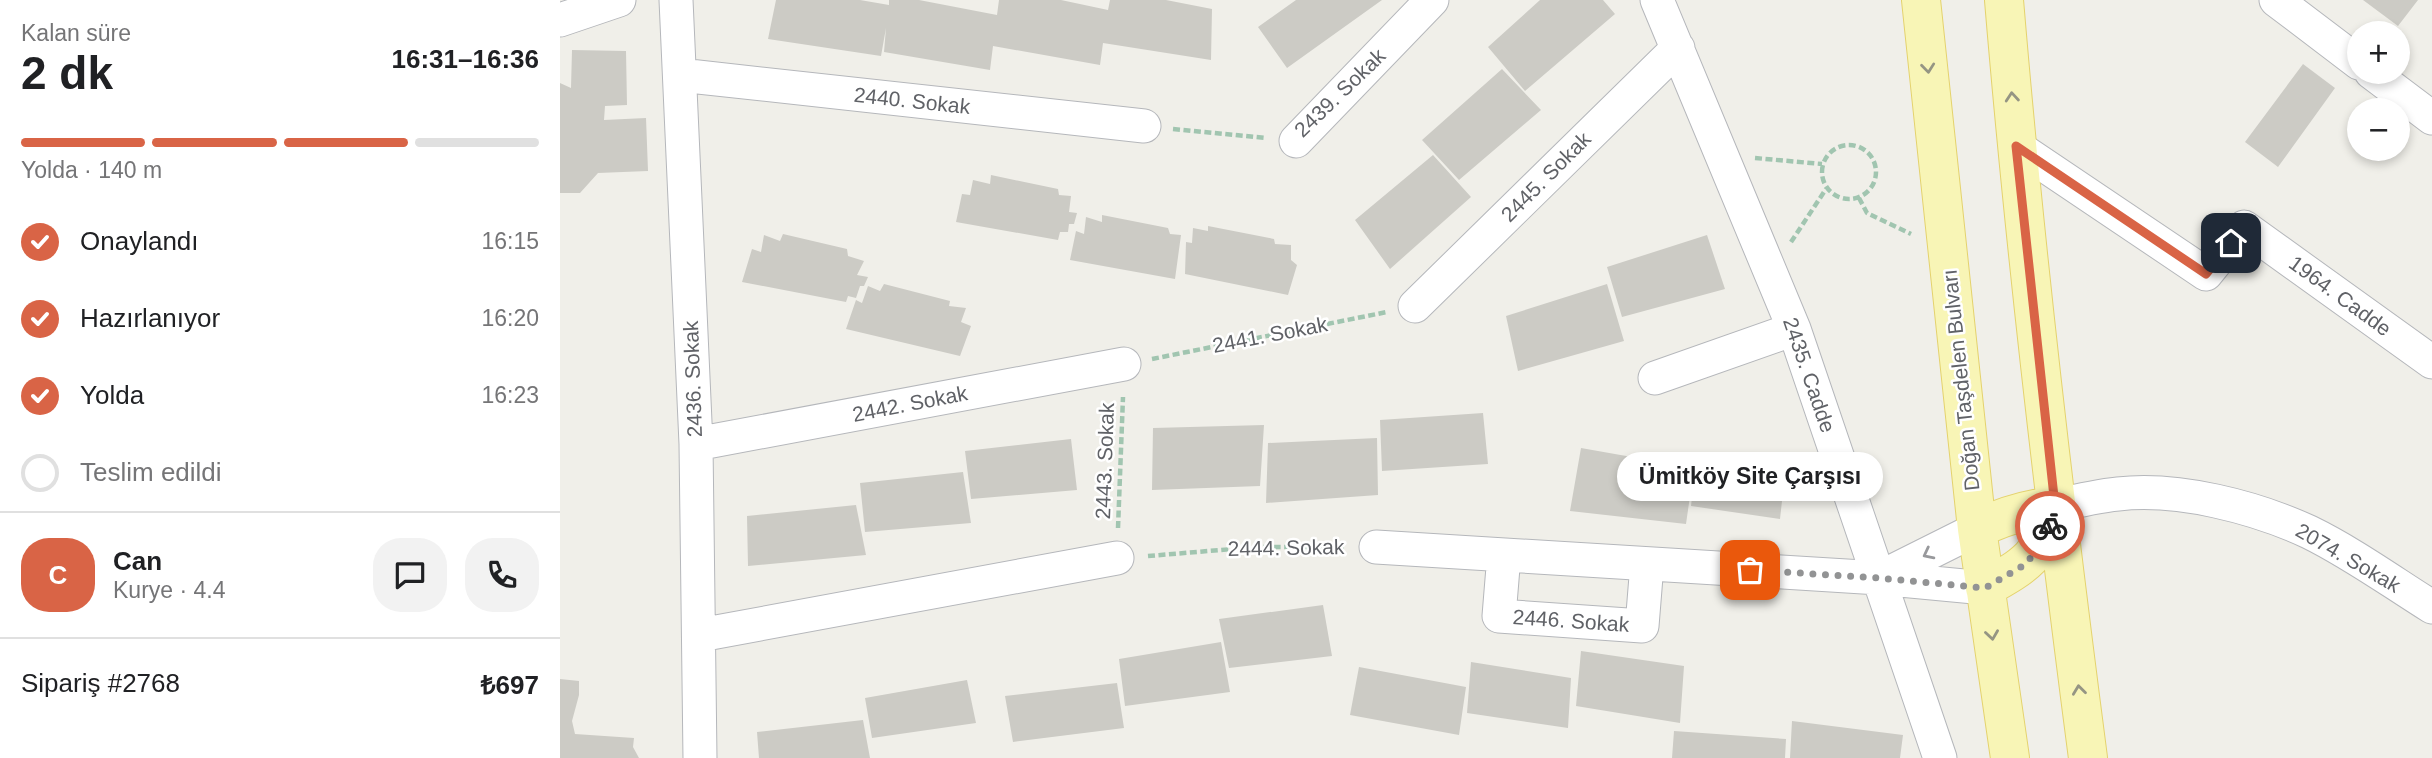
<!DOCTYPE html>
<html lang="tr">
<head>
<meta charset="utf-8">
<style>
  :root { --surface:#fff; --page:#f2f2f2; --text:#202124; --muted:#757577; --line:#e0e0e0; --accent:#d96446 }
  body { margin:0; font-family:Helvetica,sans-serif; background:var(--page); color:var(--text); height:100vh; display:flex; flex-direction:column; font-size:26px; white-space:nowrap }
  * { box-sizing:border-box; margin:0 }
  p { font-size:23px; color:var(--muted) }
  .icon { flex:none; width:38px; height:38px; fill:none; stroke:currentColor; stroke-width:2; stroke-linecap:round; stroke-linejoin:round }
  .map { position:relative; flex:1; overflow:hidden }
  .panel { display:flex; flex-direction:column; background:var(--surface); width:560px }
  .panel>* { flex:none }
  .buttons { position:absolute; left:1787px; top:21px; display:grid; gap:14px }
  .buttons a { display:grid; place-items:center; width:63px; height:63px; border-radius:50%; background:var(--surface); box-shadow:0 4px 10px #0003; font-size:35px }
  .pin { position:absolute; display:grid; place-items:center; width:60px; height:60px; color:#fff; margin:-30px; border-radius:14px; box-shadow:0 4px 10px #0006 }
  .courier { position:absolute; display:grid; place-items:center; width:70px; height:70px; margin:-35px; border:5px solid #d96446; border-radius:50%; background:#fff; color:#222; box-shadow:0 2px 9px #0007 }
  .bubble { position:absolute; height:49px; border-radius:24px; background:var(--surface); box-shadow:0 4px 10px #0003; font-size:23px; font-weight:600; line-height:49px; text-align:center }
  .summary em { font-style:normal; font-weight:600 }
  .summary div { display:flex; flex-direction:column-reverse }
  .summary { display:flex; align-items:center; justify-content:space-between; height:119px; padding:0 21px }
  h1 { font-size:46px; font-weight:600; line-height:52px }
  .bar { display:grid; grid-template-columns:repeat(4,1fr); gap:10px 7px; align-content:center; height:84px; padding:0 21px }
  .bar i { height:9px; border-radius:5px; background:var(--line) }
  .bar .current { background:var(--accent) }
  .bar p { grid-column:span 4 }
  .line { display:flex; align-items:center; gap:18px; padding:0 21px; border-top:2px solid var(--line) }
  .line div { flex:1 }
  .round { display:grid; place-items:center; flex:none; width:74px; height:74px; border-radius:28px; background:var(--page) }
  ol { padding:0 21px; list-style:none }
  li { display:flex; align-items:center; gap:21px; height:77px }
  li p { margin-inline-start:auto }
  li .icon { padding:7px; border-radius:50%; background:var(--accent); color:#fff; stroke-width:4 }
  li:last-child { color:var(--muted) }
  li i { width:38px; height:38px; border:4px solid var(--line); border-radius:50% }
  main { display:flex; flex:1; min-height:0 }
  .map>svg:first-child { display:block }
  .building { fill:#cccbc5 }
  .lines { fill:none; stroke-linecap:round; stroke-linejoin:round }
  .street-casing { stroke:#b5b7bb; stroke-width:35 }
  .primary-casing { stroke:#e4d26d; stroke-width:40 }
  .path { stroke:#a1c5b0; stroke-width:4.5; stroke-dasharray:7 3.5; stroke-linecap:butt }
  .street { stroke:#fff; stroke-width:33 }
  .primary { stroke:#f8f5b6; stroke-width:38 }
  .oneway { stroke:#959583 }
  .oneway2 { stroke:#98999c }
  .done { stroke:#929394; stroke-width:7; stroke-dasharray:0 12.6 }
  .route { stroke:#d96446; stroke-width:9 }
  .labels { text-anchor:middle; stroke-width:5; stroke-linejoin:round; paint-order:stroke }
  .street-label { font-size:21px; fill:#606267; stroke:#fff }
</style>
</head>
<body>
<main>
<section class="panel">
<div class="summary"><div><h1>2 dk</h1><p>Kalan süre</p></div><em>16:31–16:36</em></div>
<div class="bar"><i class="current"></i><i class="current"></i><i class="current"></i><i></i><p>Yolda · 140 m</p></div>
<ol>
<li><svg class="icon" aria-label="check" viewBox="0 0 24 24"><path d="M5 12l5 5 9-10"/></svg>Onaylandı<p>16:15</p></li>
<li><svg class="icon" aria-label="check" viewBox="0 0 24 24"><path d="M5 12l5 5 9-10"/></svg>Hazırlanıyor<p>16:20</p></li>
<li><svg class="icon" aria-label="check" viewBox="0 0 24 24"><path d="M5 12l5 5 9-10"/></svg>Yolda<p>16:23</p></li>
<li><i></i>Teslim edildi</li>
</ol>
<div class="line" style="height:126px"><b class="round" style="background:var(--accent);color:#fff">C</b><div><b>Can</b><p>Kurye · 4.4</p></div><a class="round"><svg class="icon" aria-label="chat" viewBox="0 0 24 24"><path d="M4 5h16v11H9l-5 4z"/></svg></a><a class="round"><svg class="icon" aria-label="phone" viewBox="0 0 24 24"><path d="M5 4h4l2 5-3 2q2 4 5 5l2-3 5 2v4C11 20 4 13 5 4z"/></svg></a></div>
<div class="line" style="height:91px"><div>Sipariş #2768</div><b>₺697</b></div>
</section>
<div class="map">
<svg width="1872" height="758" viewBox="0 0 1872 758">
  <rect width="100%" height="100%" fill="#f0efe9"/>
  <!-- building -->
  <path class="building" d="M216 0H300L329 5V0H359L437 15 439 0H501L548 10 550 0H606L652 9 651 60 543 43 540 65 433 46 430 70 324 52 326 28 321 56 208 39Z
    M736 0H822L727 68 698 27Z
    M980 0H1043L1055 14 965 91 928 47Z
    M1803 0H1858L1838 26Z
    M12 50 66 51 67 105 45 106 44 120 86 118 88 171 38 173 20 193H0V83L11 88Z
    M1743 64 1775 88 1718 167 1685 142Z
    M942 69 981 110 899 180 862 140Z
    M873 155 911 197 830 269 795 220Z
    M431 175 498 189 499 195 511 196 509 212 517 213 514 224H509L508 232H500L498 240 396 222 402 194 410 195 413 180 430 184Z
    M542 215 608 228 610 234 621 235 615 279 510 260 516 231 524 234 526 217 542 222Z
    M648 226 714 239 715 244 731 245V260L737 265 728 295 625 274 626 242 632 243 633 228 648 231Z
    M223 234 287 249 288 256 304 261 297 275 308 277 304 286H300L296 298 288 296 286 302 182 282 192 249 201 252 204 235 220 241Z
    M1147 235 1165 289 1062 317 1047 267Z
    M324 284 390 301 389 306 406 308 401 322 411 326 400 356 286 329 296 300 302 303 308 286 320 291Z
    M1047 284 1064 341 958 371 946 316Z
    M923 413 928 464 822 471 820 420Z
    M704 425 700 486 592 490 593 428Z
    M817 438 818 495 706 503 708 443Z
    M511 439 517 490 411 499 405 451Z
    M1021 448 1134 468 1126 524 1010 511Z
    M1137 453 1226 465 1220 519 1131 506Z
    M403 472 411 523 305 532 300 483Z
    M296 505 306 555 188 566 187 516Z
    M763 605 772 656 669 668 659 619Z
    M661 642 670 692 565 706 559 659Z
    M1021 651 1124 666 1120 723 1016 706Z
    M911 662 1011 678 1008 728 907 713Z
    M799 667 906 687 899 735 790 715Z
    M0 679 19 681V695L12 721 15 734 74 738 73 747 79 758H0Z
    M407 680 416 723 312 738 305 698Z
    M557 683 564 728 453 742 445 696Z
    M303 720 310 758H199L197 732Z
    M1232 721 1343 735 1340 758H1230Z
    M1114 731 1226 739 1225 758H1112Z"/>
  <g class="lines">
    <defs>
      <path id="street" d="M116 0 136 444 140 758
        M1097 0 1234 329 1380 758
        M1716 0 1799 63
        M0 20 59 0
        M1811 72 1872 118
        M120 75 584 126
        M736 141 872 0
        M1456 146 1646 274 1684 227 1872 362
        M855 306 1118 48
        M1095 378 1234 329
        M136 444 564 364
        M1495 506C1516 501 1537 496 1558 494 1618 487 1695 507 1749 532 1792 553 1832 582 1872 607
        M816 547 1319 578 1425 588
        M944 555 939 616 1082 626 1087 564
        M1319 578 1417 529
        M140 635 557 558"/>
      <path id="primary" d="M1361 0 1417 529 1450 758
        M1444 0C1465 253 1495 506 1528 758
        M1417 529C1443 516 1466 509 1495 506
        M1425 588C1466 565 1482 556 1495 508"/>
    </defs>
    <!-- street casing -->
    <use href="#street" class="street-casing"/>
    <!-- primary casing -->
    <use href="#primary" class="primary-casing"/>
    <!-- path -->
    <path class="path" d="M613 129 706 138
      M1262 172a27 27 0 1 1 54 0a27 27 0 1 1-54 0Z
      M1195 158 1262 164
      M1299 198 1307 213 1351 234
      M1231 242 1266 189
      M592 359 827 312
      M558 528 563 397
      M588 556 697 547H785"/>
    <!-- street -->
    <use href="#street" class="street"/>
    <!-- primary -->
    <use href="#primary" class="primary"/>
  </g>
  <!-- one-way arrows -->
  <defs><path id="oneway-chevron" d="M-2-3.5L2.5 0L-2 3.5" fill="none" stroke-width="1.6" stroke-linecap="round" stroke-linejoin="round" transform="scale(1.75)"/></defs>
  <g class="oneway">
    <use href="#oneway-chevron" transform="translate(1368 68) rotate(84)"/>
    <use href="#oneway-chevron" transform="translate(1452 97) rotate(-95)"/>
    <use href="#oneway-chevron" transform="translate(1432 635) rotate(82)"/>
    <use href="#oneway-chevron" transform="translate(1519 690) rotate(-97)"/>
  </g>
  <use class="oneway2" href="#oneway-chevron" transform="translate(1368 554) rotate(153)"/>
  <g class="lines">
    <!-- done -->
    <path class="done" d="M1190 570 1319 578 1425 588 1461 567 1477 552 1490 526"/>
    <!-- route -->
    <path class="route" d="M1490 526 1495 506 1456 146 1646 274 1671 243"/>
  </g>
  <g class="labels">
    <!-- street labels -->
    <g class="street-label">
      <text transform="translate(780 93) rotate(-44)" y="7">2439. Sokak</text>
      <text transform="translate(352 101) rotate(6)" y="7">2440. Sokak</text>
      <text transform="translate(986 177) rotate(-45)" y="7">2445. Sokak</text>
      <text transform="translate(1780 296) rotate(36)" y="7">1964. Cadde</text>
      <text transform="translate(710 335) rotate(-11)" y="7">2441. Sokak</text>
      <text transform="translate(1249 375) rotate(71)" y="7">2435. Cadde</text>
      <text transform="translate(133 379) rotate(-92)" y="7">2436. Sokak</text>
      <text transform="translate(1401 380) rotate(-96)" y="7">Doğan Taşdelen Bulvarı</text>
      <text transform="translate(350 404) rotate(-11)" y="7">2442. Sokak</text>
      <text transform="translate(545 461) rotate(-88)" y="7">2443. Sokak</text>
      <text transform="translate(726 548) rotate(-1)" y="7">2444. Sokak</text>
      <text transform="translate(1788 558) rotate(30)" y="7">2074. Sokak</text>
      <text transform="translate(1011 621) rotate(4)" y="7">2446. Sokak</text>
    </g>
  </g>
</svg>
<div class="buttons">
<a>+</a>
<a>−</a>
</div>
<div class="pin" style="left:1190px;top:570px;background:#ea580c"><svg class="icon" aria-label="bag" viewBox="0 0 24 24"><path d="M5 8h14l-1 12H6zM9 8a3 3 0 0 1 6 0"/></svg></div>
<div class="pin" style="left:1671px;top:243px;background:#1f2937"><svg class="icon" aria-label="home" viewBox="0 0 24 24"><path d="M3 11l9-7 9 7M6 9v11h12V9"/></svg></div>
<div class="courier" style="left:1490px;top:526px"><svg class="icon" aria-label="bike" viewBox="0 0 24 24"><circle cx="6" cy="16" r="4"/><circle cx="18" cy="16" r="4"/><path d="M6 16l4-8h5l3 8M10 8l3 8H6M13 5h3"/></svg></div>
<div class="bubble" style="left:1057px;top:452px;width:266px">Ümitköy Site Çarşısı</div>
</div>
</main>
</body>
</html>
